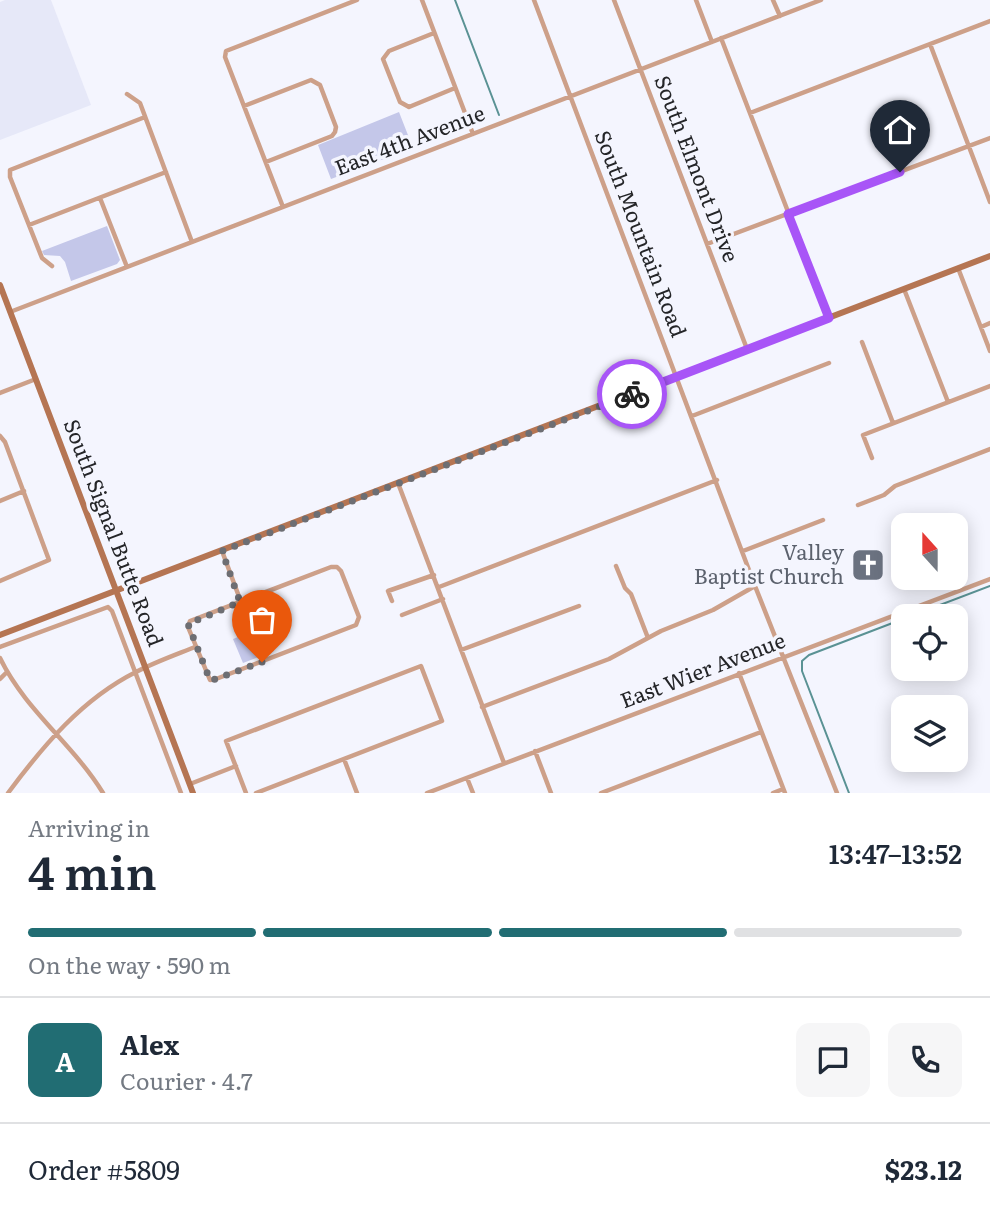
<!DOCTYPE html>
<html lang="en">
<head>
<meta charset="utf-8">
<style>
  :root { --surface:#fff; --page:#f6f6f7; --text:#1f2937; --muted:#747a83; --line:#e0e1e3; --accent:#216d73 }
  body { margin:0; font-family:Literata,serif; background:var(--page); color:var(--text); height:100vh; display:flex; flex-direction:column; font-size:26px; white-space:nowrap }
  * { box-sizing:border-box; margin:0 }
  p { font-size:23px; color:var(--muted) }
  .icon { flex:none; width:38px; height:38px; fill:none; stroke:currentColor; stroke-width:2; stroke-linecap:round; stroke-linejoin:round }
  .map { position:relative; height:793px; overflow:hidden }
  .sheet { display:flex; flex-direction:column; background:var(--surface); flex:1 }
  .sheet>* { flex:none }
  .needle { width:46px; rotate:339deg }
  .tools { position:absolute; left:891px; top:513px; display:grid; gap:14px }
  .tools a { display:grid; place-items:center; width:77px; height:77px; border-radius:14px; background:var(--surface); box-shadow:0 4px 18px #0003; font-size:35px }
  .pin { position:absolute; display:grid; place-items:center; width:60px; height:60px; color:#fff; margin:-72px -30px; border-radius:50% 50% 50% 0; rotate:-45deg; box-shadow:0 0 7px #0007 }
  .pin .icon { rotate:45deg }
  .courier { position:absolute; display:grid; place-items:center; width:70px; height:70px; margin:-35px; border:5px solid #a855f7; border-radius:50%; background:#fff; color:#222; box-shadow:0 2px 9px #0007 }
  .headline em { font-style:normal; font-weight:600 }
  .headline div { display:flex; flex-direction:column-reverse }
  .headline { display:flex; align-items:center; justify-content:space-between; height:119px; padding:0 28px }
  h1 { font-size:46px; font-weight:600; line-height:52px }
  .bar { display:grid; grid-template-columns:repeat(4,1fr); gap:10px 7px; align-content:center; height:84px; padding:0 28px }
  .bar i { height:9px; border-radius:5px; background:var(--line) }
  .bar .on { background:var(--accent) }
  .bar p { grid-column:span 4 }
  .line { display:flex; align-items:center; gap:18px; padding:0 28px; border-top:2px solid var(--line) }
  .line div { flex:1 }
  .round { display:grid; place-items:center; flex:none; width:74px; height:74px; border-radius:14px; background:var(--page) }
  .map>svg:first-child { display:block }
  .built { fill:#e6e8f8 }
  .park { fill:#c4c7e9 }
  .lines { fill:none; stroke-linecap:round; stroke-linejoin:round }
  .stream { stroke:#5a9294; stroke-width:2 }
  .street { stroke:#cda089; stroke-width:4.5 }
  .secondary { stroke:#b57553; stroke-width:6 }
  .done { stroke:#6d6e73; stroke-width:7; stroke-dasharray:0 12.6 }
  .route { stroke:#a855f7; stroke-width:9 }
  .labels { text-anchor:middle; stroke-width:7; stroke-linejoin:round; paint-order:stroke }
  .street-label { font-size:21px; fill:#242528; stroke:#f4f5fe }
  .worship-label { font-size:21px; fill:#5b616d; stroke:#f4f5fe; text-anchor:end }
</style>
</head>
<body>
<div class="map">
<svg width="990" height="793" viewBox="0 0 990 793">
  <rect width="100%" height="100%" fill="#f4f5fe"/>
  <!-- built -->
  <path class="built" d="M5 0H51L91 105 0 140V2Z"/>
  <!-- park -->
  <path class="park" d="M399 112 413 148 331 179 318 145Z
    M107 226 120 260 117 264 71 281 65 262 60 256 44 255 42 251Z
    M249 605 257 606 274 651 243 663 233 639 243 635 235 616 245 611Z"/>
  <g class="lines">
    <!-- stream -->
    <path class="stream" d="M455 0 499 115
      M911 616 990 586
      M849 793 802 671V661L809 655 903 619"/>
    <!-- street -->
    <path class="street" d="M422 0 473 134
      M534 0 755 586 837 793
      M614 0 747 349
      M696 0 712 42
      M773 0 780 16
      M434 33 389 51 383 59 400 102 409 107 455 88
      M721 38 829 318
      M930 44 990 202
      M127 94 140 103 192 242
      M244 106 311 80 320 85 336 127 335 132 332 136 266 162
      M750 113 990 21
      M100 198 127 267
      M283 207 225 57 226 51 357 0
      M29 225 166 172
      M707 244 990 138
      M52 266 42 258 10 177V170L145 117
      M958 268 990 351
      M904 289 948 402
      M10 312 821 0
      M981 327 990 323
      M862 342 893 423
      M0 393 36 379
      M692 416 829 363
      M0 436 5 442 49 560 0 581
      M872 458 863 435 990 386
      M398 483 504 763
      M0 501 24 491
      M858 505 884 495 895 486 990 449
      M222 551 241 602
      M743 551 823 520
      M616 566 625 588 631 594 648 638
      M331 567H337L341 571 359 617 356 625 216 679 210 680 188 627 190 621Z
      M439 587 717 480
      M392 601 388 591 434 575
      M402 615 443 599
      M0 647 108 607 112 611 181 793
      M461 650 579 606
      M0 658C25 710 73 744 103 793
      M739 673 785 793
      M0 679 7 672
      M482 707 609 659 661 631 713 610 755 586
      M535 751 551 793
      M344 759 357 793
      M467 778 473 793
      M190 784 236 766
      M8 793C43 746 82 699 136 672 155 662 175 655 195 647
      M246 793 226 741 421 666 442 721 256 793
      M427 793 990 579
      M601 793 761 732
      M773 793 783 789"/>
    <!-- secondary -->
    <path class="secondary" d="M0 285 193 793
      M0 635 990 256"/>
  </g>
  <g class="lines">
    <!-- done -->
    <path class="done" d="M262 662 216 679 210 680 188 624 240 602 222 551 632 394"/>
    <!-- route -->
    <path class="route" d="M632 394 829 318 788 214 900 172"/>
  </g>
  <!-- icons -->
  <defs>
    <symbol id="church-square" viewBox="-11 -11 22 22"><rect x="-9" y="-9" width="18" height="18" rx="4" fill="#6b7280" stroke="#f4f5fe"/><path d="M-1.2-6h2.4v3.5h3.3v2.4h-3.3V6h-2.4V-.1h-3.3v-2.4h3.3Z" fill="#fff"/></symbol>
  </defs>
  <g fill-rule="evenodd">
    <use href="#church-square" x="849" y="546" width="38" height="38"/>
  </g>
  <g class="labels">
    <!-- street labels -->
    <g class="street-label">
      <text transform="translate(410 141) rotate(-21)" y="7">East 4th Avenue</text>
      <text transform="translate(696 169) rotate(69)" y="7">South Elmont Drive</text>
      <text transform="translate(640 234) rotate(69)" y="7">South Mountain Road</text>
      <text transform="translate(113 533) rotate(69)" y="7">South Signal Butte Road</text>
      <text transform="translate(703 671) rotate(-21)" y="7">East Wier Avenue</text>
    </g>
    <!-- worship labels -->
    <g class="worship-label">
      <text x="844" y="560">Valley<tspan x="844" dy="24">Baptist Church</tspan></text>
    </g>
  </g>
</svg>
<div class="tools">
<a><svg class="needle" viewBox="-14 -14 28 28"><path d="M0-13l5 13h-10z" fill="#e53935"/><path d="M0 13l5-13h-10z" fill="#747a83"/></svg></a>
<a><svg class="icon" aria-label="locate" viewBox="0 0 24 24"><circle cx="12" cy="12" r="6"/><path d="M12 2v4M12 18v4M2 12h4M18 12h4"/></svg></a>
<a><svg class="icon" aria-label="layers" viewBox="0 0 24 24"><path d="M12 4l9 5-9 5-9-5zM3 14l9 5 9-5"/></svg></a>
</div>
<div class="pin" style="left:262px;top:662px;background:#ea580c"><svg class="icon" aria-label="bag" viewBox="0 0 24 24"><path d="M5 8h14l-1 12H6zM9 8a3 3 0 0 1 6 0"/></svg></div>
<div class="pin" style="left:900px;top:172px;background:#1f2937"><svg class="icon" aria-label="home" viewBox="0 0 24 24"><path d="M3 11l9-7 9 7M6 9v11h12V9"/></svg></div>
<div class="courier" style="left:632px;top:394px"><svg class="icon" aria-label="bike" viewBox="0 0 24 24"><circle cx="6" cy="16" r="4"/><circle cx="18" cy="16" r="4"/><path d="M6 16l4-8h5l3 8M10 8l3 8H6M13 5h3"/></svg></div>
</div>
<section class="sheet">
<div class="headline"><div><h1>4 min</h1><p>Arriving in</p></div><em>13:47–13:52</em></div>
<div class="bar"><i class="on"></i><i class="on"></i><i class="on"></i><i></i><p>On the way · 590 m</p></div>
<div class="line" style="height:126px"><b class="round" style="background:var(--accent);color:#fff">A</b><div><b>Alex</b><p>Courier · 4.7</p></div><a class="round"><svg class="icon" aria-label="chat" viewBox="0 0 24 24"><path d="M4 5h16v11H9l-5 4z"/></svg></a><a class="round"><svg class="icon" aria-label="phone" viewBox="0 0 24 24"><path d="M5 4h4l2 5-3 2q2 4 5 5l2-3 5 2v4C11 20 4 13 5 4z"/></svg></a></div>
<div class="line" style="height:91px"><div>Order #5809</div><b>$23.12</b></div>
</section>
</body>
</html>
